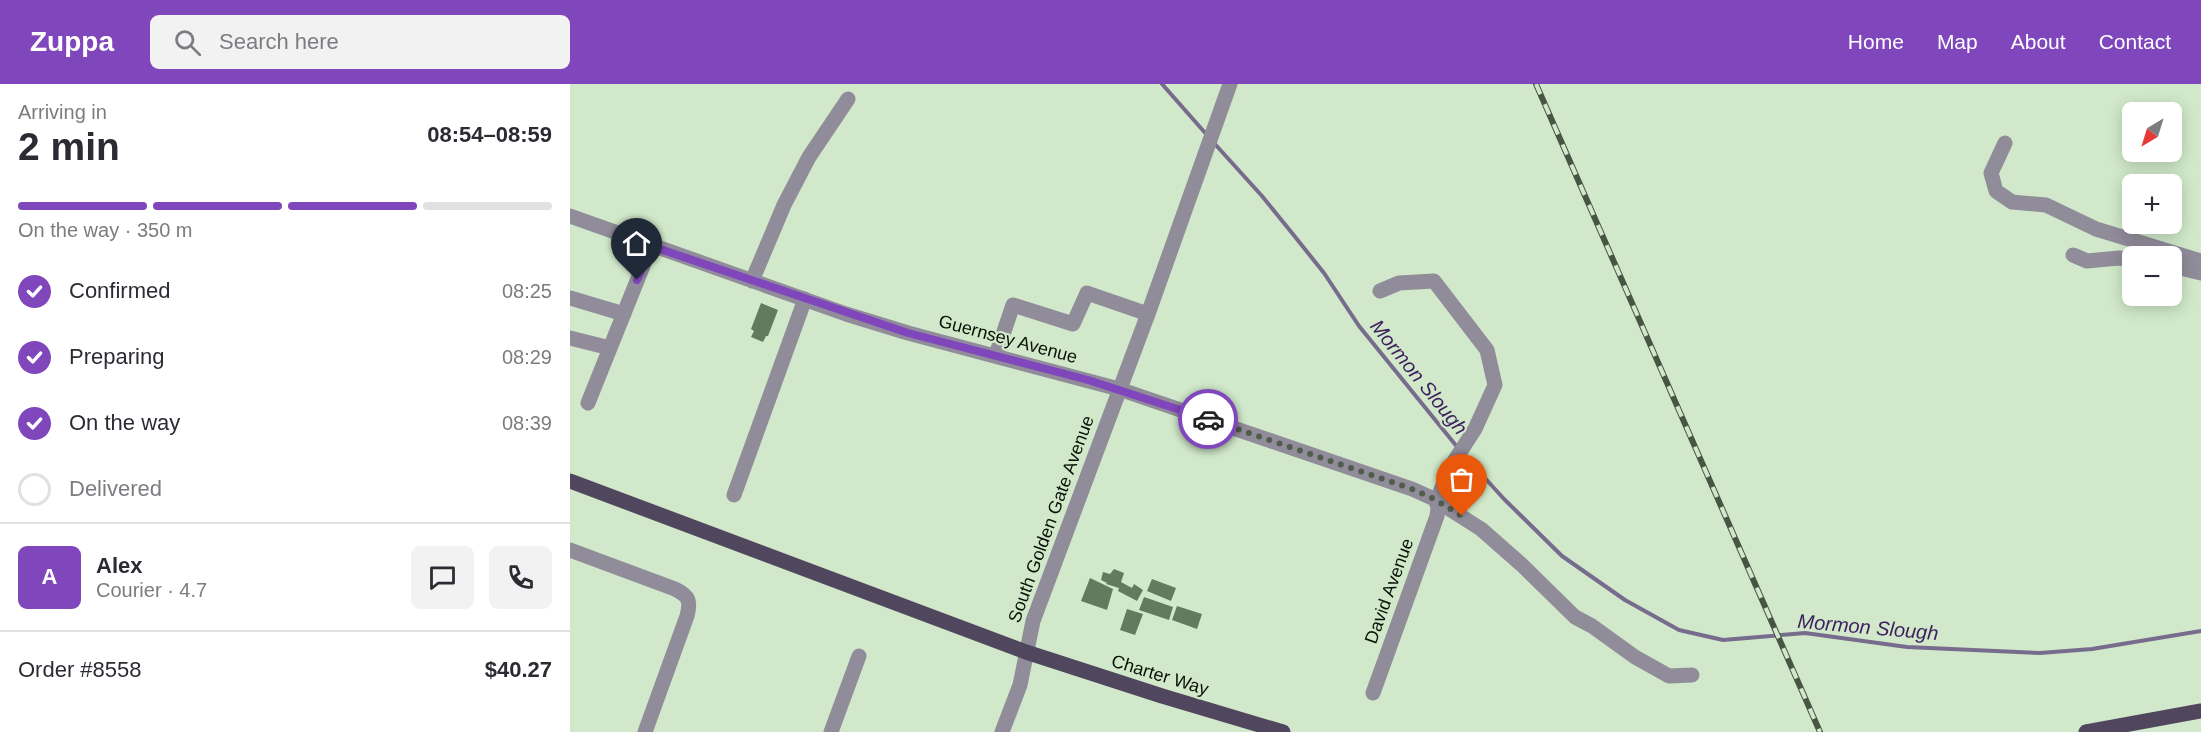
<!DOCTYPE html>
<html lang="en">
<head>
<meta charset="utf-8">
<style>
  :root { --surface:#fff; --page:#f2f2f3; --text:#2b2b33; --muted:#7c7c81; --line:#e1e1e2; --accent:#8047bd }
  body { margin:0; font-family:Arial,sans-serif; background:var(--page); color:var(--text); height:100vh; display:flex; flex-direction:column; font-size:22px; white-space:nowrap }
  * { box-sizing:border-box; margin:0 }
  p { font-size:20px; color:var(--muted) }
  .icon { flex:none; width:33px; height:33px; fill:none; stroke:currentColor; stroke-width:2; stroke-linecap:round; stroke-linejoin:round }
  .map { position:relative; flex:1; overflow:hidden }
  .side { display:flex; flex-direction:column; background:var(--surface); width:570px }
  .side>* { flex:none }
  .needle { width:39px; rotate:218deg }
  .tools { position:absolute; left:1552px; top:18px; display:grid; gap:12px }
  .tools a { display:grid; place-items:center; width:60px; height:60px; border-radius:9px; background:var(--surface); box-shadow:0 3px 15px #0003; font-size:30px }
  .pin { position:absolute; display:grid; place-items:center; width:51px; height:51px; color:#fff; margin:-62px -26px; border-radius:50% 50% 50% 0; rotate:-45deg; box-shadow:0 0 6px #0007 }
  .pin .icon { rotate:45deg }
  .courier { position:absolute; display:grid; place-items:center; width:60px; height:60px; margin:-30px; border:4px solid #8047bd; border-radius:50%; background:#fff; color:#222; box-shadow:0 2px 8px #0007 }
  .headline em { font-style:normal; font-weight:800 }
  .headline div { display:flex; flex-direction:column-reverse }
  .headline { display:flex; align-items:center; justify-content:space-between; height:102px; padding:0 18px }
  h1 { font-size:39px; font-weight:800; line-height:45px }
  .bar { display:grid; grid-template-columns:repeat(4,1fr); gap:9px 6px; align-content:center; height:72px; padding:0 18px }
  .bar i { height:8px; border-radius:4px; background:var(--line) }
  .bar .current { background:var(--accent) }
  .bar p { grid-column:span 4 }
  .line { display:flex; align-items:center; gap:15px; padding:0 18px; border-top:2px solid var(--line) }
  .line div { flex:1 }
  .round { display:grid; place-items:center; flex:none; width:63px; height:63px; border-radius:9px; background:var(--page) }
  ol { padding:0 18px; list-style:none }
  li { display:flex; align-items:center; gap:18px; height:66px }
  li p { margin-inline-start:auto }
  li .icon { padding:6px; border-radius:50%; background:var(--accent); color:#fff; stroke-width:4 }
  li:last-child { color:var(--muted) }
  li i { width:33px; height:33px; border:3px solid var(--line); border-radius:50% }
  header { display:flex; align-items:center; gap:36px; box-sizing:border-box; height:84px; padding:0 30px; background:var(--accent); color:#fff }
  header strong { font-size:28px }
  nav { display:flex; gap:33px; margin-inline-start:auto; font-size:21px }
  .search { width:420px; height:54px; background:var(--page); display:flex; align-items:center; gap:15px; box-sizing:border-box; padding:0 21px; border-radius:9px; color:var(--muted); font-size:22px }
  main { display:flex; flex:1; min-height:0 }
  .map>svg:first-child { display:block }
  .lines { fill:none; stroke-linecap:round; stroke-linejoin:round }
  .stream { stroke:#786c8e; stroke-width:4 }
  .building { fill:#647a5e }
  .minor { stroke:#918c9a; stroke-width:15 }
  .major { stroke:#50475f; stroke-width:15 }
  .rail-casing { stroke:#485544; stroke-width:6 }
  .rail { stroke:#d1e9ca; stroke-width:4; stroke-dasharray:11; stroke-linecap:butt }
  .done { stroke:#505d4c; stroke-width:6; stroke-dasharray:0 10.8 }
  .route { stroke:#8047bd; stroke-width:8 }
  .labels { text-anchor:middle; stroke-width:4.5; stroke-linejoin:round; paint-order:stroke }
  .street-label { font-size:18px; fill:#0a1208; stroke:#d1e9ca }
  .water-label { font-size:20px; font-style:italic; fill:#3d1e5e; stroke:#d1e9ca }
</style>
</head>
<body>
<header>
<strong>Zuppa</strong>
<div class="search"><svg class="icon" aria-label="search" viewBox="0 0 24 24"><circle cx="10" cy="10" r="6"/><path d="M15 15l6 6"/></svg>Search here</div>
<nav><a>Home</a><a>Map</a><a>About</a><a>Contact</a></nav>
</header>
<main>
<section class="side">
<div class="headline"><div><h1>2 min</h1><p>Arriving in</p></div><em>08:54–08:59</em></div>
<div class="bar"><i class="current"></i><i class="current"></i><i class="current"></i><i></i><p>On the way · 350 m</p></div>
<ol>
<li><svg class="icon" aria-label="check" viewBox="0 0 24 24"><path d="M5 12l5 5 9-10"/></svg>Confirmed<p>08:25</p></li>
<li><svg class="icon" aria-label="check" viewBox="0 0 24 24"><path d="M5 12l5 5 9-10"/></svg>Preparing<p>08:29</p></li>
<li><svg class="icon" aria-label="check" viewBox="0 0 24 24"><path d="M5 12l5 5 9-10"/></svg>On the way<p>08:39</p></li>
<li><i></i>Delivered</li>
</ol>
<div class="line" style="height:108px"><b class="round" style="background:var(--accent);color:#fff">A</b><div><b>Alex</b><p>Courier · 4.7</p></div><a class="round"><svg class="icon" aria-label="chat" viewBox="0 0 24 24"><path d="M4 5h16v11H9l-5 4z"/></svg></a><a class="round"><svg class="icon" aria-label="phone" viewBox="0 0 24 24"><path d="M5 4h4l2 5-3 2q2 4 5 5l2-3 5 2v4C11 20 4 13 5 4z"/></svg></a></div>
<div class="line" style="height:78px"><div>Order #8558</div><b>$40.27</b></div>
</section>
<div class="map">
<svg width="1631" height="648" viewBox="0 0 1631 648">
  <rect width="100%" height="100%" fill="#d1e9ca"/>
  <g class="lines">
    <!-- stream -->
    <path class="stream" d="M592 0 637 51
      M644 59 692 112 722 149 754 189 789 242 888 364
      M893 370 934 415 992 472 1055 516 1109 546 1153 556 1235 549 1337 563 1470 569 1522 565 1631 547"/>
  </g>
  <!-- building -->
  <path class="building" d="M191 219 208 226 198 252H196L193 258 181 253 184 247 181 245Z
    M544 485 554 489 551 498 562 504 564 500 573 506 567 517 548 507 549 504 536 500 537 499 531 496 533 488 540 490Z
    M520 494 543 505 537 526 511 517Z
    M582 495 606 504 601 517 577 507Z
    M574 513 603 523 599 536 569 526Z
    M607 522 632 530 627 545 602 536Z
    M557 525 573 530 565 551 550 546Z"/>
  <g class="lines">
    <!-- minor -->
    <path class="minor" d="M1435 59 1421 89 1426 107 1442 118 1476 121 1526 145 1631 177
      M0 132 276 230 338 249 549 305 842 405 862 414 911 445 952 481 1005 533 1022 542 1065 573 1099 592 1122 591
      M1503 171 1517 177 1549 174 1563 176
      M1602 182 1631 189
      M182 197 214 121 239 73 278 15
      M810 207 829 199 864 197 917 266 925 301 905 345 881 382 866 418
      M0 214 54 230
      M0 254 40 264
      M426 271 443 221 503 240 517 209 578 230
      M18 319 81 162
      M164 411 235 215
      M0 466 105 505C119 512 121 517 117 532L75 648
      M803 609 867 432 868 423 866 418
      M261 648 289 572
      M432 648 450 601 463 537 578 230 660 0"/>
    <!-- major -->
    <path class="major" d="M0 397 456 568 592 612 713 648
      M1516 648 1631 627"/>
    <defs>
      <path id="rail" d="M966 0 1250 648"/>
    </defs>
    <!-- rail casing -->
    <use href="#rail" class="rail-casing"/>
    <!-- rail -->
    <use href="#rail" class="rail"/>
  </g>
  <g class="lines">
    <!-- done -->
    <path class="done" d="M638 335 842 405 862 414 892 432"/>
    <!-- route -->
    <path class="route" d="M67 196 81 162 338 249 518 296 638 335"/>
  </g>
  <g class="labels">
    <!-- street labels -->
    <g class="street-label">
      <text transform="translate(438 255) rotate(15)" y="6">Guernsey Avenue</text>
      <text transform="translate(481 435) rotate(-70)" y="6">South Golden Gate Avenue</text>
      <text transform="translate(819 507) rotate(-70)" y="6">David Avenue</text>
      <text transform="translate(590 591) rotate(17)" y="6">Charter Way</text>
    </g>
    <!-- water labels -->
    <g class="water-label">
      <text transform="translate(849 293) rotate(51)" y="7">Mormon Slough</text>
      <text transform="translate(1298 543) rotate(5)" y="7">Mormon Slough</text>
    </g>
  </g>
</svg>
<div class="tools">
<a><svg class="needle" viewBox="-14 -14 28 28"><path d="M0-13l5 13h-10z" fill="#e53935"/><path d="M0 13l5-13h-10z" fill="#7c7c81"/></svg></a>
<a>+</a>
<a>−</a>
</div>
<div class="pin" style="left:892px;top:432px;background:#ea580c"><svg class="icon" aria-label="bag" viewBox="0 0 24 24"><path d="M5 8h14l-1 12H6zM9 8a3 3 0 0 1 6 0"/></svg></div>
<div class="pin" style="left:67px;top:196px;background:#1f2937"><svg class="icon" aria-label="home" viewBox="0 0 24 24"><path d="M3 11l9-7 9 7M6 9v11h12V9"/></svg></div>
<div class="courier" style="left:638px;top:335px"><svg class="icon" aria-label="car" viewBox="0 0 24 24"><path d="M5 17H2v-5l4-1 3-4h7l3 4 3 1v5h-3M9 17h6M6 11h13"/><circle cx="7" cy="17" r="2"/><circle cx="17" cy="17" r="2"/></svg></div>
</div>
</main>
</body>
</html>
